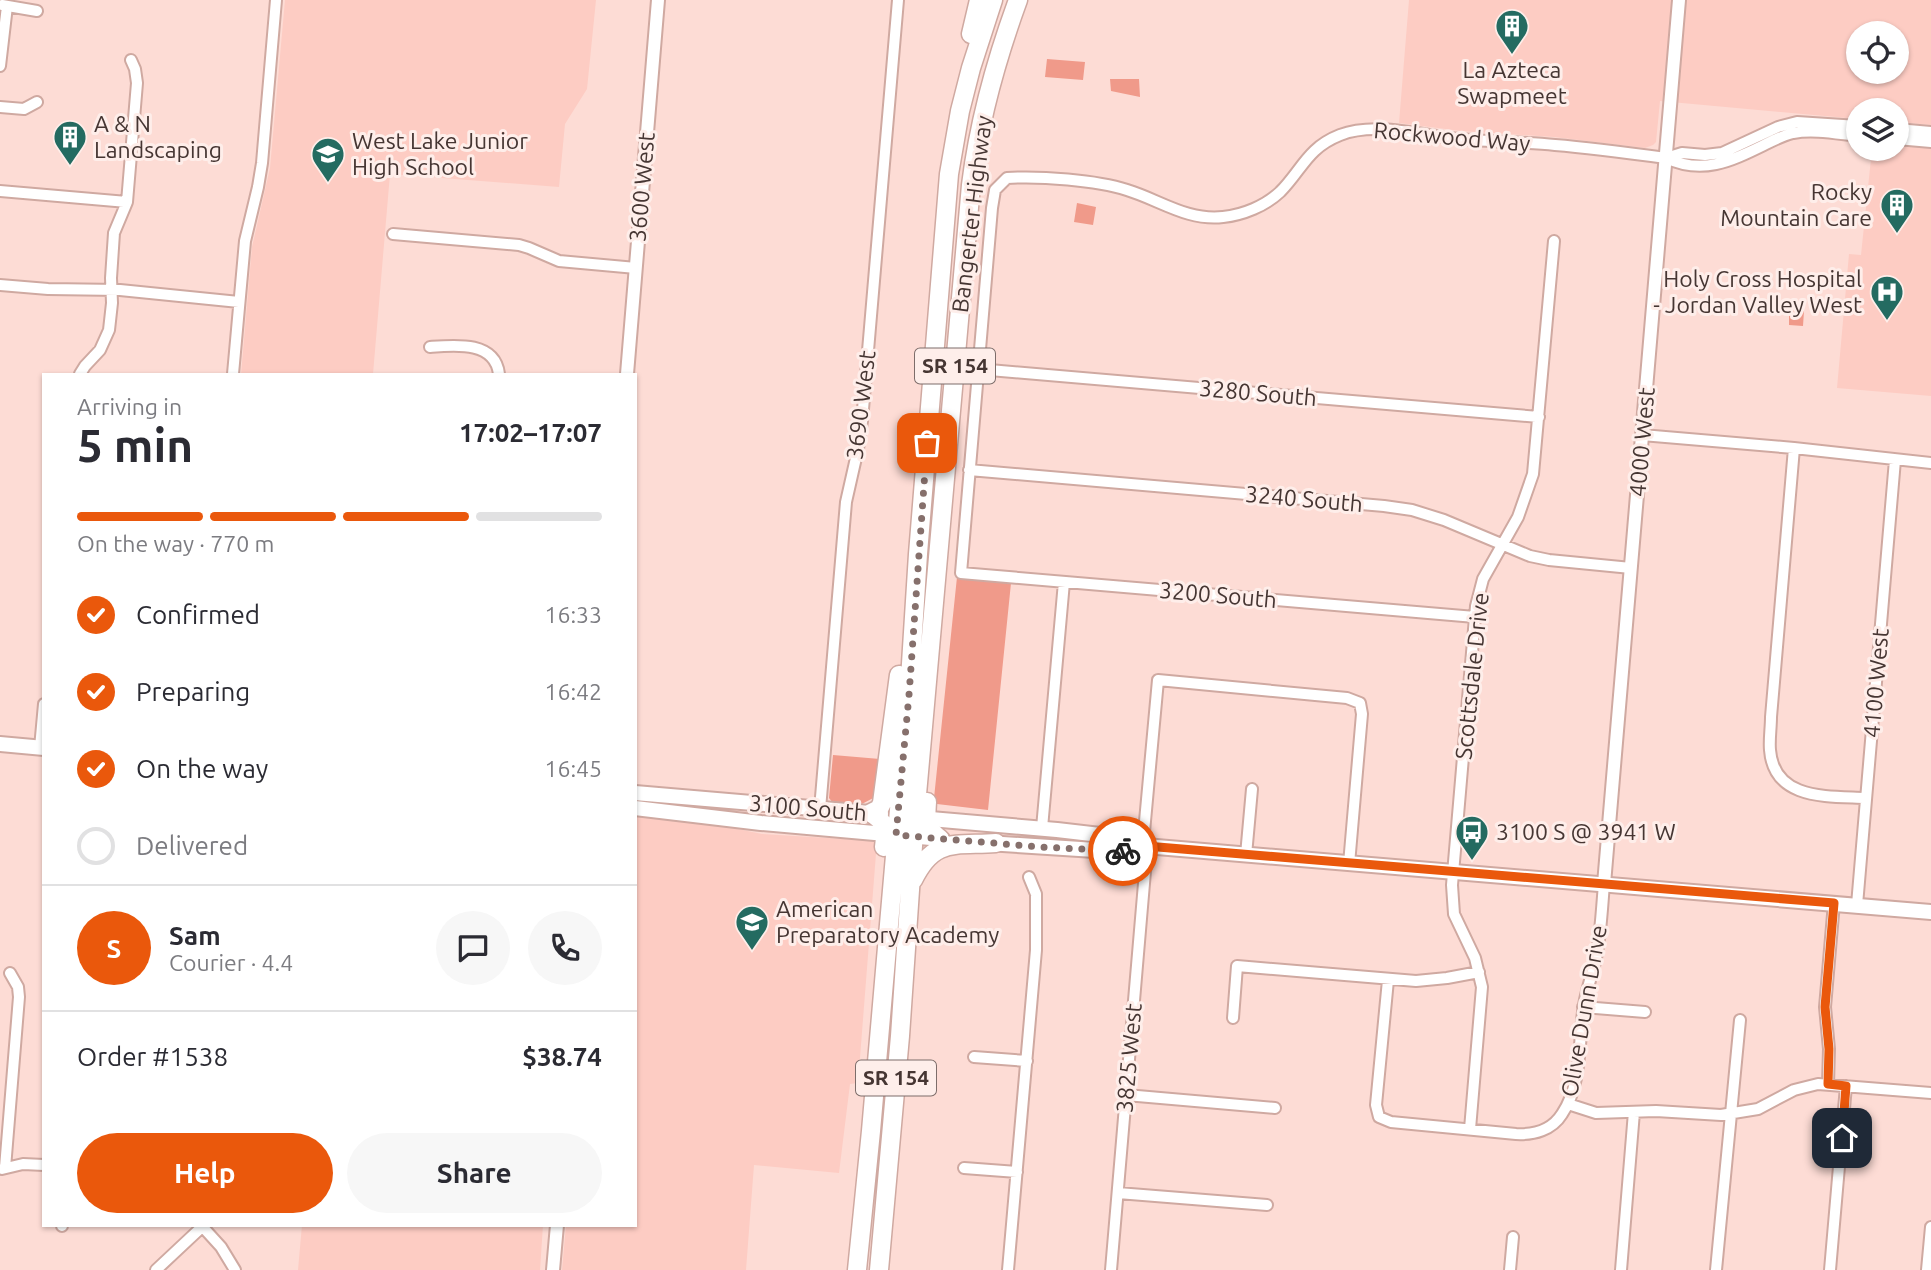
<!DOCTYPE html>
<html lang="en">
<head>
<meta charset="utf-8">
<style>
  :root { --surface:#fff; --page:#f7f7f7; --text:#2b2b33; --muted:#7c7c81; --line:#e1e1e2; --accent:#ea580c }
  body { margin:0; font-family:Ubuntu,sans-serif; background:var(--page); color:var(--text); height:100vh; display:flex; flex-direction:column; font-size:26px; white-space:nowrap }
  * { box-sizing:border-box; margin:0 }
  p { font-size:23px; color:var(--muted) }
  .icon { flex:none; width:38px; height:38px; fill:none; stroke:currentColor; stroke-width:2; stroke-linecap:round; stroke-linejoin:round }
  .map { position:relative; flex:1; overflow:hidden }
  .sheet { position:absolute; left:42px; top:373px; width:595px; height:854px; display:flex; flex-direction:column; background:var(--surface); border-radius:0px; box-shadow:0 2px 5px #0004 }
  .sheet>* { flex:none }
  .controls { position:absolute; left:1846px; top:21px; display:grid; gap:14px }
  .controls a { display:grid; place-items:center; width:63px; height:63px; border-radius:50%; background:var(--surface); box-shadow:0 2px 5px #0004; font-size:35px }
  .pin { position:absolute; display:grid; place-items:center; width:60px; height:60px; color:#fff; margin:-30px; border-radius:14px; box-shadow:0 4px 10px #0006 }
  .courier { position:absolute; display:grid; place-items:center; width:70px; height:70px; margin:-35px; border:5px solid #ea580c; border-radius:50%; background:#fff; color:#222; box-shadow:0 2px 9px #0007 }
  .summary em { font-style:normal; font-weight:700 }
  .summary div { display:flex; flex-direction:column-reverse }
  .summary { display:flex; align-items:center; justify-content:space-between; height:119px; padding:0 35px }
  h1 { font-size:46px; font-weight:700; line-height:52px }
  .bar { display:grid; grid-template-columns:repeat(4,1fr); gap:10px 7px; align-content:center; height:84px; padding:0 35px }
  .bar i { height:9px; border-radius:5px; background:var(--line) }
  .bar .current { background:var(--accent) }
  .bar p { grid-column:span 4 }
  .line { display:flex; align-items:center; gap:18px; padding:0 35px; border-top:2px solid var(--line) }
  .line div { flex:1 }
  .round { display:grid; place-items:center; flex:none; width:74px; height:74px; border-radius:37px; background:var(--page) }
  ol { padding:0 35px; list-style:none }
  li { display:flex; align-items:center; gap:21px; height:77px }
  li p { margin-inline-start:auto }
  li .icon { padding:7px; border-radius:50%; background:var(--accent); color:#fff; stroke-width:4 }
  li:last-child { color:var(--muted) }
  li i { width:38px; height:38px; border:4px solid var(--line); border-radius:50% }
  .cta { display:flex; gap:14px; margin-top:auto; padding:14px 35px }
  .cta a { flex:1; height:80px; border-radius:42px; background:var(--accent); color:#fff; font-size:28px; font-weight:700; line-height:80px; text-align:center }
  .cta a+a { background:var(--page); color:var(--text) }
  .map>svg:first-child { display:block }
  .built { fill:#fdccc3; fill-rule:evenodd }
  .green { fill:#f09a8a }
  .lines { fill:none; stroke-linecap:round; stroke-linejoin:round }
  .minor-casing { stroke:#cfa9a1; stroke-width:14 }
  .tertiary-casing { stroke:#cfa9a1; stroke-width:16 }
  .secondary-casing { stroke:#cfa9a1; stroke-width:18 }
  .trunk-casing { stroke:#cfa9a1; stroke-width:21 }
  .minor { stroke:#fff; stroke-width:10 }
  .tertiary { stroke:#fff; stroke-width:12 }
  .secondary { stroke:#fff; stroke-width:14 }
  .trunk { stroke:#fff; stroke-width:18 }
  .done { stroke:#86706c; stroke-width:7; stroke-dasharray:0 12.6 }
  .route { stroke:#ea580c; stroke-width:9 }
  .labels { text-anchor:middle; stroke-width:6; stroke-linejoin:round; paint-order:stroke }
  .shield { fill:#feeeea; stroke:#7d6d6a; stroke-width:2 }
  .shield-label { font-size:21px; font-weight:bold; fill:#463633 }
  .poi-label { font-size:23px; fill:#463633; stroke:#feeeea; text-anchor:start }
  .street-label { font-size:23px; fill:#463633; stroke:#feeeea }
</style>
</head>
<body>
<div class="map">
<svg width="1931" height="1270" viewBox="0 0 1931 1270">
  <rect width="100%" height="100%" fill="#fddcd5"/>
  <!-- built -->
  <path class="built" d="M285 0H596L587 89 565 124 559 187 390 174 373 374H241L252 247 270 168Z
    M1409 0H1931V125L1897 122V110H1858V119L1660 101 1656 142 1653 145 1645 148 1554 137 1461 131 1399 123ZM1858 33H1897V72H1858Z
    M1897 144 1931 147V396L1837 388 1849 254 1861 255 1872 149H1897Z
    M635 814 680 817 762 834 877 841 858 1083 850 1084 839 1173 754 1165 746 1270H562L566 1225H635Z
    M302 1225H543L540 1270H298Z"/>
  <!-- green -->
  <path class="green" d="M1047 59 1085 62 1083 80 1045 77Z
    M1110 79H1139L1140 97 1111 91Z
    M1077 203 1096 207 1093 225 1074 222Z
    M1789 310 1804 311 1803 326 1789 325Z
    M957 577 1011 583 988 810 937 804 934 798Z
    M833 755 880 759 877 796 860 805 833 803 829 798Z"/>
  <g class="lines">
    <defs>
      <path id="minor" d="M2 5 37 11
        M0 66 7 6
        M0 107 24 109 37 102
        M1897 129 1931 132
        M1897 139 1931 142
        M1666 158 1682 153 1705 155 1722 153 1778 127 1797 122 1858 126
        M0 191 127 202
        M393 234 519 245 529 248 559 261 636 268
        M0 285 48 289 120 290 239 302
        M430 347C456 345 495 341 499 374
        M978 369 1539 417
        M80 374 85 366 100 350 109 330 112 303 111 278 114 233 127 202 137 83 135 69 131 60
        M233 374 245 241 258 187 262 163 276 0
        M1642 435 1794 448 1931 463
        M1794 448 1771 717C1771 728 1769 740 1770 750 1774 801 1829 796 1866 798
        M969 470 1384 506 1412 510 1444 520 1530 556 1549 560 1631 568
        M1475 617 961 573 992 208 995 190 1007 178C1040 176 1096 180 1127 190 1160 200 1187 221 1223 217 1243 215 1265 206 1280 192 1302 170 1307 148 1340 135 1376 121 1423 136 1460 139 1492 142 1524 142 1555 145 1592 148 1629 153 1666 158 1704 176 1733 160 1768 143 1776 139 1785 135 1793 133 1814 129 1838 134 1858 136
        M40 748 44 704
        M820 809 846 502 858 449 862 421 898 0
        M1042 828 1064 582
        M1246 855 1252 789
        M1857 905 1895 460
        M1388 980 1376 1105 1379 1117 1391 1122 1516 1134C1534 1135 1552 1130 1562 1114 1583 1083 1578 1040 1584 1005 1587 987 1594 970 1597 953 1601 930 1602 907 1604 884
        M1583 1007 1645 1012
        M1233 1018 1237 966 1416 981 1447 978 1479 972
        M974 1057 1027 1061
        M1828 1084 1829 1049 1825 1007 1834 903
        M1126 1095 1275 1108
        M1568 1104 1596 1113 1656 1111 1721 1115 1758 1109 1794 1090 1818 1084 1931 1093
        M1470 1129 1482 987 1475 958 1454 914 1452 885 1476 606 1483 579 1518 517 1533 474 1554 241
        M5 1168 19 997 18 987 10 973
        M964 1168 1017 1172
        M2 1169 23 1164 44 1165
        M1118 1193 1267 1205
        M62 1225V1226
        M201 1225 221 1247 235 1270
        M156 1270 204 1225
        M1008 1270 1036 950V894L1029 877
        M1111 1270 1146 860 1144 832 1158 680 1347 698 1360 703 1362 714 1349 864
        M1510 1270 1513 1237
        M1621 1270 1634 1112
        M1716 1270 1740 1020
        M1830 1270 1846 1086
        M1927 1270 1931 1227"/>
      <path id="tertiary" d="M627 374 658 0
        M1604 884 1679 0
        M553 1270 557 1225"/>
      <path id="secondary" d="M0 744 44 748
        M635 793 881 814
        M635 808 761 823 942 839
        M919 818 1057 830 1126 838 1145 846 1931 912
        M987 843 1126 852 1145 846"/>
      <path id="trunk" d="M971 34 979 0
        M927 802C926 820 924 827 940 839
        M884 847C886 829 888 824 871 813L879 809 882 803 899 675
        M913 880C934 837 955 846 996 843
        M857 1270 871 1131 909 695 918 554 949 174 960 111 971 68 993 0
        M879 1270 900 1036 915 817 971 185C979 121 996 60 1018 0"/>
    </defs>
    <!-- minor casing -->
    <use href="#minor" class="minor-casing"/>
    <!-- tertiary casing -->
    <use href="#tertiary" class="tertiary-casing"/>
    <!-- secondary casing -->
    <use href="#secondary" class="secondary-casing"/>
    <!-- trunk casing -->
    <use href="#trunk" class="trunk-casing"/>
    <!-- minor -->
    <use href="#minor" class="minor"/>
    <!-- tertiary -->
    <use href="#tertiary" class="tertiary"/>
    <!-- secondary -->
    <use href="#secondary" class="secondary"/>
    <!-- trunk -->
    <use href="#trunk" class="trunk"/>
  </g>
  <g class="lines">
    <!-- done -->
    <path class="done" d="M927 443 909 695 896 835 1041 847 1123 851"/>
    <!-- route -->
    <path class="route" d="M1123 851 1146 846 1834 903 1825 1007 1829 1049 1828 1084 1846 1086 1842 1138"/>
  </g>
  <!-- icons -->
  <defs>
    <symbol id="building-pin" viewBox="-11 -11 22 30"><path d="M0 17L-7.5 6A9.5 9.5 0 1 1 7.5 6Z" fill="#246b61" stroke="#feeeea"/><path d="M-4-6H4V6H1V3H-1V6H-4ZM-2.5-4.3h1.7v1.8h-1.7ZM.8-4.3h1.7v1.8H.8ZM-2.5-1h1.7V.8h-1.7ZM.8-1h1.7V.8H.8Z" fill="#fff"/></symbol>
    <symbol id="school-pin" viewBox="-11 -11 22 30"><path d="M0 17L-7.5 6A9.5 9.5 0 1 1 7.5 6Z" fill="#246b61" stroke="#feeeea"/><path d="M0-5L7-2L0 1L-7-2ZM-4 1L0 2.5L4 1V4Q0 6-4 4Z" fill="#fff"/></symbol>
    <symbol id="hospital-pin" viewBox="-11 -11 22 30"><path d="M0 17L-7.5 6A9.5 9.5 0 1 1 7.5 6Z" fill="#246b61" stroke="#feeeea"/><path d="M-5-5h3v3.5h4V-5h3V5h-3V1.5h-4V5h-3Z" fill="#fff"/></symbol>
    <symbol id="bus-pin" viewBox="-11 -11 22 30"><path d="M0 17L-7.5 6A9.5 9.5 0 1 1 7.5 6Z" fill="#246b61" stroke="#feeeea"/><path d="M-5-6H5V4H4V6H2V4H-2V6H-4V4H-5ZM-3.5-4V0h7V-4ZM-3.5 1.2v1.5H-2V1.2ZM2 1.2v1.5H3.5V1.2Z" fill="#fff"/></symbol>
  </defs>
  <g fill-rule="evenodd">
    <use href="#building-pin" x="1493" y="7" width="38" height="52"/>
    <use href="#building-pin" x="51" y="118" width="38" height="52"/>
    <use href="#school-pin" x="309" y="135" width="38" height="52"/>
    <use href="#building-pin" x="1878" y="186" width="38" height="52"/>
    <use href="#hospital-pin" x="1868" y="273" width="38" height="52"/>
    <use href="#bus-pin" x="1453" y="813" width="38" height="52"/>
    <use href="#school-pin" x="733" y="903" width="38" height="52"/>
  </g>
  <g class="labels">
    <!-- shield labels -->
    <g class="shield">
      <rect x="915" y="348.5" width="80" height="35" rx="5"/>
      <rect x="856" y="1060.5" width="80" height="35" rx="5"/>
    </g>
    <g class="shield-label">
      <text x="955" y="373">SR 154</text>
      <text x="896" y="1085">SR 154</text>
    </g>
    <!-- poi labels -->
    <g class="poi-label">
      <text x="1512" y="78" text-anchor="middle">La Azteca<tspan x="1512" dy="26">Swapmeet</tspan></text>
      <text x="94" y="132">A &amp; N<tspan x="94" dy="26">Landscaping</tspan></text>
      <text x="352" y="149">West Lake Junior<tspan x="352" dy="26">High School</tspan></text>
      <text x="1872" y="200" text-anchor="end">Rocky<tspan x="1872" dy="26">Mountain Care</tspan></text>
      <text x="1862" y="287" text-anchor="end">Holy Cross Hospital<tspan x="1862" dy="26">- Jordan Valley West</tspan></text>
      <text x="1496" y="840">3100 S @ 3941 W</text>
      <text x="776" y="917">American<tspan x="776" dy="26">Preparatory Academy</tspan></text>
    </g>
    <!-- street labels -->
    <g class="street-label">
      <text transform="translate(1452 137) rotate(5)" y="8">Rockwood Way</text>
      <text transform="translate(642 187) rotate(-85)" y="8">3600 West</text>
      <text transform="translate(972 214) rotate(-83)" y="8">Bangerter Highway</text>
      <text transform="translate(1258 393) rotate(5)" y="8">3280 South</text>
      <text transform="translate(861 405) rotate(-83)" y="8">3690 West</text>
      <text transform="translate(1642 442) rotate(-85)" y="8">4000 West</text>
      <text transform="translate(1304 499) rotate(5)" y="8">3240 South</text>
      <text transform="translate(1218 595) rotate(5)" y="8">3200 South</text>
      <text transform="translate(1472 676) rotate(-84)" y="8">Scottsdale Drive</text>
      <text transform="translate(1876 683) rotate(-85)" y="8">4100 West</text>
      <text transform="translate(808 808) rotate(5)" y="8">3100 South</text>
      <text transform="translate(1584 1011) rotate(-80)" y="8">Olive Dunn Drive</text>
      <text transform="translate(1129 1058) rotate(-85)" y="8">3825 West</text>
    </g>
  </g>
</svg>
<div class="controls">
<a><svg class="icon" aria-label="locate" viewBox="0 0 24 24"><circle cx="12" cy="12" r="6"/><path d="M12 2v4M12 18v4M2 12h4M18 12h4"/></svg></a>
<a><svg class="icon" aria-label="layers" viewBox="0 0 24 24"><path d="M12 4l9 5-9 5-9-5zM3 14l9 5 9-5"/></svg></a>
</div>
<div class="pin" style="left:927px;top:443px;background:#ea580c"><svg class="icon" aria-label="bag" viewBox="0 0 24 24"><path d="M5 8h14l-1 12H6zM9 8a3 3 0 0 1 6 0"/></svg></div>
<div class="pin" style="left:1842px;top:1138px;background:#1f2937"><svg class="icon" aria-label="home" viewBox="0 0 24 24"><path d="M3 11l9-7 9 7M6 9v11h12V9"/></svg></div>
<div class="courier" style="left:1123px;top:851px"><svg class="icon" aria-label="bike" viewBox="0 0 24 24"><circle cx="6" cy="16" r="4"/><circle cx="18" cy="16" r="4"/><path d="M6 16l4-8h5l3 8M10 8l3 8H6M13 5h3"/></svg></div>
<section class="sheet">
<div class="summary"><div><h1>5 min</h1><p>Arriving in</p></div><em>17:02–17:07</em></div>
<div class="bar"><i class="current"></i><i class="current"></i><i class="current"></i><i></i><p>On the way · 770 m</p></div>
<ol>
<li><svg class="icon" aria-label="check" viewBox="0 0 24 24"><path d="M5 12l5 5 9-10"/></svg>Confirmed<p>16:33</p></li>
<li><svg class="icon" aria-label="check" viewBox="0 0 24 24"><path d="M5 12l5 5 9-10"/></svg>Preparing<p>16:42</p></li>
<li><svg class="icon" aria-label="check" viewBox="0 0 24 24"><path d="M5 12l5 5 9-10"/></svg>On the way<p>16:45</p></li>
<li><i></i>Delivered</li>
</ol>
<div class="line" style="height:126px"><b class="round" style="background:var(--accent);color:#fff">S</b><div><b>Sam</b><p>Courier · 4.4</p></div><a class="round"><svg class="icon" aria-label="chat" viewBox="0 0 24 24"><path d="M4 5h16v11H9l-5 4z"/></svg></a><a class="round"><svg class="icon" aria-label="phone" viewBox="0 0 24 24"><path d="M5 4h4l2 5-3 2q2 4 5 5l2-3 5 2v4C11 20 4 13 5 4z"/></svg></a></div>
<div class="line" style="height:91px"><div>Order #1538</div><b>$38.74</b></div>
<div class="cta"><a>Help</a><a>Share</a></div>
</section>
</div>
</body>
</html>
